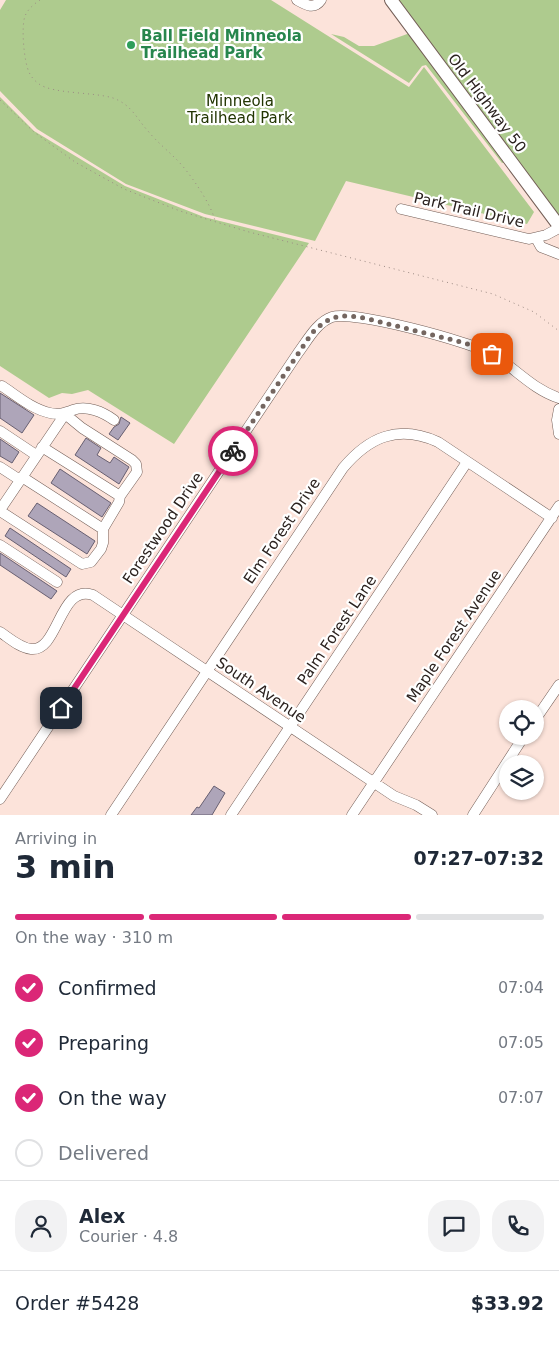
<!DOCTYPE html>
<html lang="en">
<head>
<meta charset="utf-8">
<style>
  :root { --surface:#fff; --page:#f2f2f3; --text:#1f2937; --muted:#747a83; --line:#e0e1e3; --accent:#db2777 }
  body { margin:0; font-family:"DejaVu Sans",sans-serif; background:var(--page); color:var(--text); height:100vh; display:flex; flex-direction:column; font-size:19px; white-space:nowrap }
  * { box-sizing:border-box; margin:0 }
  p { font-size:16px; color:var(--muted) }
  .icon { flex:none; width:28px; height:28px; fill:none; stroke:currentColor; stroke-width:2; stroke-linecap:round; stroke-linejoin:round }
  .map { position:relative; height:815px; overflow:hidden }
  .side { display:flex; flex-direction:column; background:var(--surface); flex:1 }
  .side>* { flex:none }
  .controls { position:absolute; left:499px; top:700px; display:grid; gap:10px }
  .controls a { display:grid; place-items:center; width:45px; height:45px; border-radius:50%; background:var(--surface); box-shadow:0 1px 4px #0004; font-size:25px }
  .pin { position:absolute; display:grid; place-items:center; width:42px; height:42px; color:#fff; margin:-21px; border-radius:10px; box-shadow:0 2px 8px #0006 }
  .courier { position:absolute; display:grid; place-items:center; width:50px; height:50px; margin:-25px; border:4px solid #db2777; border-radius:50%; background:#fff; color:#222; box-shadow:0 1px 6px #0007 }
  .head em { font-style:normal; font-weight:700 }
  .head div { display:flex; flex-direction:column-reverse }
  .head { display:flex; align-items:center; justify-content:space-between; height:85px; padding:0 15px }
  h1 { font-size:32px; font-weight:700; line-height:38px }
  .bar { display:grid; grid-template-columns:repeat(4,1fr); gap:8px 5px; align-content:center; height:60px; padding:0 15px }
  .bar i { height:6px; border-radius:4px; background:var(--line) }
  .bar .on { background:var(--accent) }
  .bar p { grid-column:span 4 }
  .line { display:flex; align-items:center; gap:12px; padding:0 15px; border-top:1px solid var(--line) }
  .line div { flex:1 }
  .round { display:grid; place-items:center; flex:none; width:52px; height:52px; border-radius:20px; background:var(--page) }
  ol { padding:0 15px; list-style:none }
  li { display:flex; align-items:center; gap:15px; height:55px }
  li p { margin-inline-start:auto }
  li .icon { padding:5px; border-radius:50%; background:var(--accent); color:#fff; stroke-width:4 }
  li:last-child { color:var(--muted) }
  li i { width:28px; height:28px; border:2px solid var(--line); border-radius:50% }
  .map>svg:first-child { display:block }
  .green { fill:#aecb8e }
  .building { fill:#aea5b9; stroke:#675f71 }
  .lines { fill:none; stroke-linecap:round; stroke-linejoin:round }
  .minor-casing { stroke:#735e57; stroke-width:11 }
  .major-casing { stroke:#735e57; stroke-width:14 }
  .path { stroke:#9c8b84; stroke-width:1; stroke-dasharray:1 4; stroke-linecap:butt }
  .minor { stroke:#fff; stroke-width:10 }
  .major { stroke:#fff; stroke-width:12 }
  .done { stroke:#746660; stroke-width:5; stroke-dasharray:0 9 }
  .route { stroke:#db2777; stroke-width:6 }
  .leisure-dot { fill:#2e9e5b; stroke:#fff; stroke-width:2 }
  .labels { text-anchor:middle; stroke-width:4.5; stroke-linejoin:round; paint-order:stroke }
  .leisure-label { font-size:15px; font-weight:bold; fill:#27864d; stroke:#fff; text-anchor:start }
  .park-label { font-size:15px; fill:#223502; stroke:#fff }
  .street-label { font-size:15px; fill:#2b221f; stroke:#fff }
</style>
</head>
<body>
<div class="map">
<svg width="559" height="815" viewBox="0 0 559 815">
  <rect width="100%" height="100%" fill="#fce3da"/>
  <!-- green -->
  <path class="green" d="M6 0H271L409 87 424 67 534 212 527 224 346 181 315 241 205 214 126 184 37 129 0 91V10Z
    M399 0H559V216Z
    M410 33 506 162 502 163 426 65 422 66 409 83 331 34 344 37 359 46H374Z
    M0 97 34 131 125 186 204 217 309 243 174 444 88 390 72 394 62 393 49 398 0 366Z"/>
  <!-- building -->
  <path class="building" d="M0 393 34 415 22 433 0 418Z
    M121 417 130 423 118 440 109 434 114 427 119 424Z
    M86 438 101 448 97 455 110 463 114 457 129 467 119 484 75 455Z
    M0 439 19 452 12 463 0 456Z
    M60 469 111 503 102 517 51 483Z
    M37 503 95 541 87 554 28 516Z
    M10 528 71 569 66 577 5 536Z
    M0 553 57 591 51 599 0 565Z
    M214 786 225 793 212 815H191L197 807 199 808Z"/>
  <g class="lines">
    <defs>
      <path id="minor" d="M297 0C306 5 314 10 321 0
        M401 209 529 239 546 235 559 228
        M536 238 541 247 559 254
        M2 386C17 396 32 409 50 413 59 415 65 413 73 410 87 405 103 412 114 420
        M559 409 557 420 559 434
        M65 414 82 428 132 460 136 464 137 472 120 496
        M0 431 36 455
        M0 467 20 480
        M22 477 103 529
        M0 510 65 414
        M0 511 82 564 91 562 101 549 103 543V529L119 502 120 496 42 447
        M0 545 57 582
        M0 632C9 638 20 648 31 649 59 652 59 583 93 595L394 796 416 805 432 815
        M535 720 559 685
        M0 799 298 353C307 341 317 322 332 317 353 310 471 342 492 354 515 368 532 389 559 398
        M111 815 343 468C369 437 398 424 438 442L552 518
        M231 815 467 462
        M352 815 559 506
        M473 815 524 736"/>
      <path id="major" d="M391 0 559 226"/>
    </defs>
    <!-- minor casing -->
    <use href="#minor" class="minor-casing"/>
    <!-- major casing -->
    <use href="#major" class="major-casing"/>
    <!-- path -->
    <path class="path" d="M40 0C34 4 28 9 25 16 21 27 24 62 29 72 31 77 35 81 39 84 53 94 94 92 113 98 132 105 136 118 148 131 156 141 166 149 175 158 188 170 212 205 215 221
      M0 100 34 132 75 162 124 189 180 211 249 232 493 294 534 312 559 331"/>
    <!-- minor -->
    <use href="#minor" class="minor"/>
    <!-- major -->
    <use href="#major" class="major"/>
  </g>
  <g class="lines">
    <!-- done -->
    <path class="done" d="M233 451 312 333C330 315 339 314 364 318L465 343 492 354"/>
    <!-- route -->
    <path class="route" d="M61 708 233 451"/>
  </g>
  <!-- markers -->
  <circle class="leisure-dot" cx="131" cy="45" r="5"/>
  <g class="labels">
    <!-- leisure labels -->
    <g class="leisure-label">
      <text x="141" y="41">Ball Field Minneola<tspan x="141" dy="17">Trailhead Park</tspan></text>
    </g>
    <!-- park labels -->
    <g class="park-label">
      <text x="240" y="106">Minneola<tspan x="240" dy="17">Trailhead Park</tspan></text>
    </g>
    <!-- street labels -->
    <g class="street-label">
      <text transform="translate(487 103) rotate(53)" y="5">Old Highway 50</text>
      <text transform="translate(469 210) rotate(13)" y="5">Park Trail Drive</text>
      <text transform="translate(163 528) rotate(-56)" y="5">Forestwood Drive</text>
      <text transform="translate(282 531) rotate(-56)" y="5">Elm Forest Drive</text>
      <text transform="translate(337 630) rotate(-56)" y="5">Palm Forest Lane</text>
      <text transform="translate(454 636) rotate(-56)" y="5">Maple Forest Avenue</text>
      <text transform="translate(261 690) rotate(34)" y="5">South Avenue</text>
    </g>
  </g>
</svg>
<div class="controls">
<a><svg class="icon" aria-label="locate" viewBox="0 0 24 24"><circle cx="12" cy="12" r="6"/><path d="M12 2v4M12 18v4M2 12h4M18 12h4"/></svg></a>
<a><svg class="icon" aria-label="layers" viewBox="0 0 24 24"><path d="M12 4l9 5-9 5-9-5zM3 14l9 5 9-5"/></svg></a>
</div>
<div class="pin" style="left:492px;top:354px;background:#ea580c"><svg class="icon" aria-label="bag" viewBox="0 0 24 24"><path d="M5 8h14l-1 12H6zM9 8a3 3 0 0 1 6 0"/></svg></div>
<div class="pin" style="left:61px;top:708px;background:#1f2937"><svg class="icon" aria-label="home" viewBox="0 0 24 24"><path d="M3 11l9-7 9 7M6 9v11h12V9"/></svg></div>
<div class="courier" style="left:233px;top:451px"><svg class="icon" aria-label="bike" viewBox="0 0 24 24"><circle cx="6" cy="16" r="4"/><circle cx="18" cy="16" r="4"/><path d="M6 16l4-8h5l3 8M10 8l3 8H6M13 5h3"/></svg></div>
</div>
<section class="side">
<div class="head"><div><h1>3 min</h1><p>Arriving in</p></div><em>07:27–07:32</em></div>
<div class="bar"><i class="on"></i><i class="on"></i><i class="on"></i><i></i><p>On the way · 310 m</p></div>
<ol>
<li><svg class="icon" aria-label="check" viewBox="0 0 24 24"><path d="M5 12l5 5 9-10"/></svg>Confirmed<p>07:04</p></li>
<li><svg class="icon" aria-label="check" viewBox="0 0 24 24"><path d="M5 12l5 5 9-10"/></svg>Preparing<p>07:05</p></li>
<li><svg class="icon" aria-label="check" viewBox="0 0 24 24"><path d="M5 12l5 5 9-10"/></svg>On the way<p>07:07</p></li>
<li><i></i>Delivered</li>
</ol>
<div class="line" style="height:90px"><a class="round"><svg class="icon" aria-label="person" viewBox="0 0 24 24"><circle cx="12" cy="8" r="4"/><path d="M4 21q1-7 8-7t8 7"/></svg></a><div><b>Alex</b><p>Courier · 4.8</p></div><a class="round"><svg class="icon" aria-label="chat" viewBox="0 0 24 24"><path d="M4 5h16v11H9l-5 4z"/></svg></a><a class="round"><svg class="icon" aria-label="phone" viewBox="0 0 24 24"><path d="M5 4h4l2 5-3 2q2 4 5 5l2-3 5 2v4C11 20 4 13 5 4z"/></svg></a></div>
<div class="line" style="height:65px"><div>Order #5428</div><b>$33.92</b></div>
</section>
</body>
</html>
